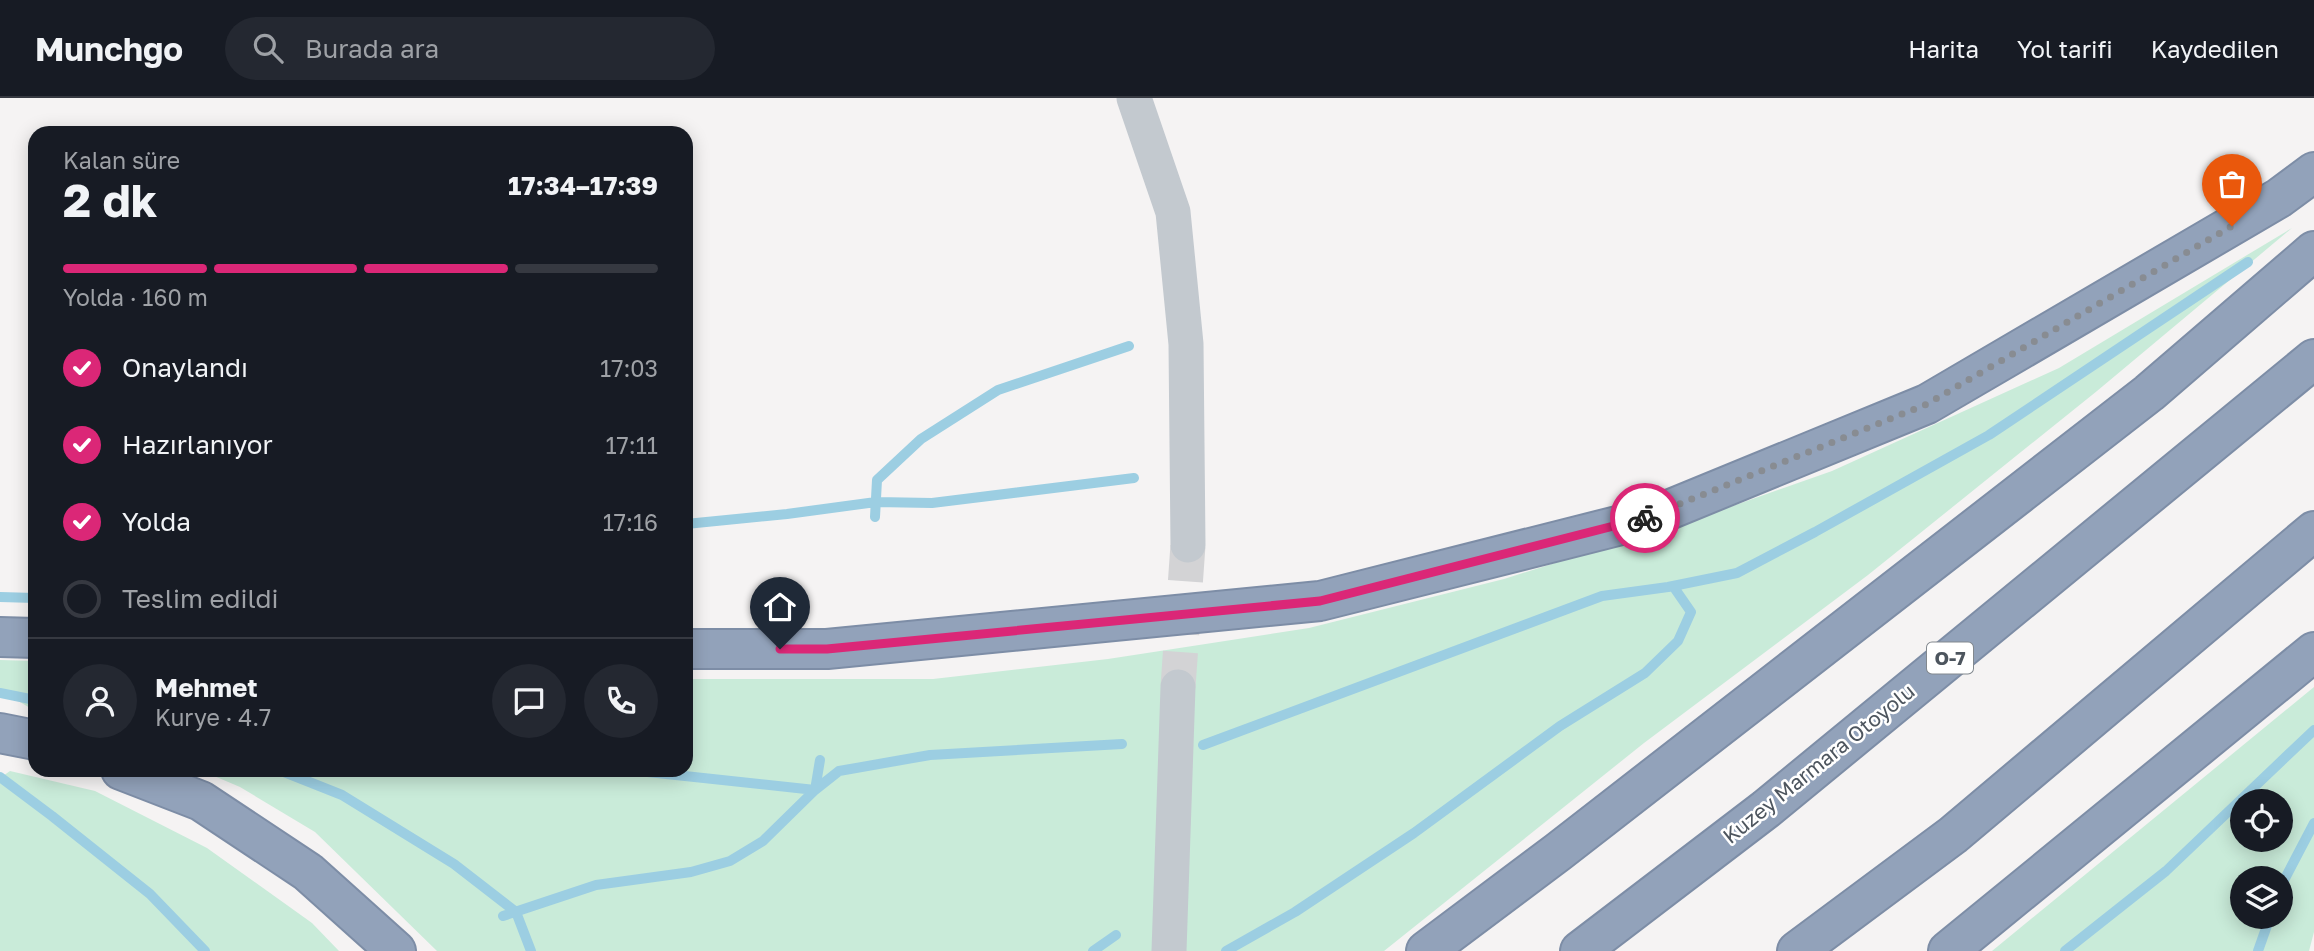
<!DOCTYPE html>
<html lang="tr">
<head>
<meta charset="utf-8">
<style>
  :root { --surface:#171b24; --page:#242831; --text:#f1f3f6; --muted:#9ea1a6; --line:#363941; --accent:#db2777 }
  body { margin:0; font-family:"Golos Text",sans-serif; background:var(--page); color:var(--text); height:100vh; display:flex; flex-direction:column; font-size:26px; white-space:nowrap }
  * { box-sizing:border-box; margin:0 }
  p { font-size:23px; color:var(--muted) }
  .icon { flex:none; width:38px; height:38px; fill:none; stroke:currentColor; stroke-width:2; stroke-linecap:round; stroke-linejoin:round }
  .map { position:relative; flex:1; overflow:hidden }
  .side { position:absolute; left:28px; top:28px; width:665px; height:651px; display:flex; flex-direction:column; background:var(--surface); border-radius:21px; box-shadow:0 4px 18px #0003 }
  .side>* { flex:none }
  .buttons { position:absolute; left:2230px; top:691px; display:grid; gap:14px }
  .buttons a { display:grid; place-items:center; width:63px; height:63px; border-radius:50%; background:var(--surface); box-shadow:0 4px 18px #0003; font-size:35px }
  .pin { position:absolute; display:grid; place-items:center; width:60px; height:60px; color:#fff; margin:-72px -30px; border-radius:50% 50% 50% 0; rotate:-45deg; box-shadow:0 0 7px #0007 }
  .pin .icon { rotate:45deg }
  .courier { position:absolute; display:grid; place-items:center; width:70px; height:70px; margin:-35px; border:5px solid #db2777; border-radius:50%; background:#fff; color:#222; box-shadow:0 2px 9px #0007 }
  .headline em { font-style:normal; font-weight:700 }
  .headline div { display:flex; flex-direction:column-reverse }
  .headline { display:flex; align-items:center; justify-content:space-between; height:119px; padding:0 35px }
  h1 { font-size:46px; font-weight:700; line-height:52px }
  .bar { display:grid; grid-template-columns:repeat(4,1fr); gap:10px 7px; align-content:center; height:84px; padding:0 35px }
  .bar i { height:9px; border-radius:5px; background:var(--line) }
  .bar .selected { background:var(--accent) }
  .bar p { grid-column:span 4 }
  .line { display:flex; align-items:center; gap:18px; padding:0 35px; border-top:2px solid var(--line) }
  .line div { flex:1 }
  .round { display:grid; place-items:center; flex:none; width:74px; height:74px; border-radius:37px; background:var(--page) }
  ol { padding:0 35px; list-style:none }
  li { display:flex; align-items:center; gap:21px; height:77px }
  li p { margin-inline-start:auto }
  li .icon { padding:7px; border-radius:50%; background:var(--accent); color:#fff; stroke-width:4 }
  li:last-child { color:var(--muted) }
  li i { width:38px; height:38px; border:4px solid var(--line); border-radius:50% }
  header { display:flex; align-items:center; gap:42px; box-sizing:border-box; height:98px; padding:0 35px; background:var(--surface); border-bottom:2px solid var(--line) }
  header strong { font-size:33px }
  nav { display:flex; gap:38px; margin-inline-start:auto; font-size:24px }
  .search { width:490px; height:63px; background:var(--page); display:flex; align-items:center; gap:18px; box-sizing:border-box; padding:0 24px; border-radius:38px; color:var(--muted); font-size:26px }
  .map>svg:first-child { display:block }
  .green { fill:#c9ebd9; fill-rule:evenodd }
  .lines { fill:none; stroke-linecap:round; stroke-linejoin:round }
  .stream { stroke:#9ccee2; stroke-width:10 }
  .tertiary-tunnel { stroke:#d3d3d5; stroke-width:35; stroke-dasharray:35 18; stroke-linecap:butt }
  .motorway-casing { stroke:#7d8da6; stroke-width:42 }
  .tertiary { stroke:#c3c9cf; stroke-width:35 }
  .motorway { stroke:#92a2ba; stroke-width:38 }
  .done { stroke:#888c92; stroke-width:7; stroke-dasharray:0 12.6 }
  .route { stroke:#db2777; stroke-width:9 }
  .labels { text-anchor:middle; stroke-width:5; stroke-linejoin:round; paint-order:stroke }
  .shield { fill:#fff; stroke:#82888e; stroke-width:2 }
  .shield-label { font-size:19px; font-weight:bold; fill:#4d555e }
  .street-label { font-size:21px; fill:#4d555e; stroke:#fff }
</style>
</head>
<body>
<header>
<strong>Munchgo</strong>
<div class="search"><svg class="icon" aria-label="search" viewBox="0 0 24 24"><circle cx="10" cy="10" r="6"/><path d="M15 15l6 6"/></svg>Burada ara</div>
<nav><a>Harita</a><a>Yol tarifi</a><a>Kaydedilen</a></nav>
</header>
<div class="map">
<svg width="2314" height="853" viewBox="0 0 2314 853">
  <rect width="100%" height="100%" fill="#f5f3f3"/>
  <!-- green -->
  <path class="green" d="M2292 130 2097 293 1868 477 1644 645 1384 853H437L315 734 240 689 200 672H686V581H933L1108 561 1309 530 1504 481 1710 416 1832 373 2059 270Z
    M0 562 35 563V613L0 592Z
    M2314 589V834L2309 853H1992ZM2242 704H2280V742H2242ZM2242 780H2280V819H2242Z
    M10 673 95 693 207 750 312 825 339 853H0V680Z"/>
  <g class="lines">
    <!-- stream -->
    <path class="stream" d="M875 419 877 382 921 341 998 292 1129 248
      M686 426 787 416 876 404 932 405 1134 380
      M0 499 35 500
      M0 595 35 602
      M1203 647 1602 498 1668 489 1737 475 1815 434 1989 337 2248 164
      M279 672 342 697 454 766 516 814 531 853
      M629 672 815 692 839 673 930 657 1122 646
      M0 679 52 718 150 796 205 853
      M2280 790 2314 725
      M503 818 596 787 691 774 730 763 763 743 815 692 820 662
      M1093 853 1116 837
      M1226 853 1295 814 1414 735 1560 628 1645 575 1678 543 1691 514 1673 488
      M2065 853 2166 773 2314 632
      M2258 853 2270 819"/>
    <!-- tertiary-tunnel -->
    <path class="tertiary-tunnel" d="M1178 589 1188 447"/>
    <defs>
      <path id="motorway" d="M0 539 35 540
        M686 551H827L1320 503 1649 420 1927 306 2279 100 2314 74
        M0 635 35 642
        M121 672 201 703 308 774 396 853
        M1426 853 1558 754 2149 295 2314 153
        M1580 853 1766 711 2314 261
        M1797 853 1953 737 2314 433
        M1948 853 2314 554"/>
    </defs>
    <!-- motorway casing -->
    <use href="#motorway" class="motorway-casing"/>
    <!-- tertiary -->
    <path class="tertiary" d="M1134 0 1173 114 1186 246 1188 447
      M1169 853 1178 589"/>
    <!-- motorway -->
    <use href="#motorway" class="motorway"/>
  </g>
  <g class="lines">
    <!-- done -->
    <path class="done" d="M1645 420 1927 306 2232 128"/>
    <!-- route -->
    <path class="route" d="M780 551H827L1320 503 1645 420"/>
  </g>
  <g class="labels">
    <!-- shield labels -->
    <rect class="shield" x="1927" y="544.5" width="46" height="31" rx="5"/>
    <g class="shield-label">
      <text x="1950" y="567">O-7</text>
    </g>
    <!-- street labels -->
    <g class="street-label">
      <text transform="translate(1819 666) rotate(-39)" y="7">Kuzey Marmara Otoyolu</text>
    </g>
  </g>
</svg>
<div class="buttons">
<a><svg class="icon" aria-label="locate" viewBox="0 0 24 24"><circle cx="12" cy="12" r="6"/><path d="M12 2v4M12 18v4M2 12h4M18 12h4"/></svg></a>
<a><svg class="icon" aria-label="layers" viewBox="0 0 24 24"><path d="M12 4l9 5-9 5-9-5zM3 14l9 5 9-5"/></svg></a>
</div>
<div class="pin" style="left:2232px;top:128px;background:#ea580c"><svg class="icon" aria-label="bag" viewBox="0 0 24 24"><path d="M5 8h14l-1 12H6zM9 8a3 3 0 0 1 6 0"/></svg></div>
<div class="pin" style="left:780px;top:551px;background:#1f2937"><svg class="icon" aria-label="home" viewBox="0 0 24 24"><path d="M3 11l9-7 9 7M6 9v11h12V9"/></svg></div>
<div class="courier" style="left:1645px;top:420px"><svg class="icon" aria-label="bike" viewBox="0 0 24 24"><circle cx="6" cy="16" r="4"/><circle cx="18" cy="16" r="4"/><path d="M6 16l4-8h5l3 8M10 8l3 8H6M13 5h3"/></svg></div>
<section class="side">
<div class="headline"><div><h1>2 dk</h1><p>Kalan süre</p></div><em>17:34–17:39</em></div>
<div class="bar"><i class="selected"></i><i class="selected"></i><i class="selected"></i><i></i><p>Yolda · 160 m</p></div>
<ol>
<li><svg class="icon" aria-label="check" viewBox="0 0 24 24"><path d="M5 12l5 5 9-10"/></svg>Onaylandı<p>17:03</p></li>
<li><svg class="icon" aria-label="check" viewBox="0 0 24 24"><path d="M5 12l5 5 9-10"/></svg>Hazırlanıyor<p>17:11</p></li>
<li><svg class="icon" aria-label="check" viewBox="0 0 24 24"><path d="M5 12l5 5 9-10"/></svg>Yolda<p>17:16</p></li>
<li><i></i>Teslim edildi</li>
</ol>
<div class="line" style="height:126px"><a class="round"><svg class="icon" aria-label="person" viewBox="0 0 24 24"><circle cx="12" cy="8" r="4"/><path d="M4 21q1-7 8-7t8 7"/></svg></a><div><b>Mehmet</b><p>Kurye · 4.7</p></div><a class="round"><svg class="icon" aria-label="chat" viewBox="0 0 24 24"><path d="M4 5h16v11H9l-5 4z"/></svg></a><a class="round"><svg class="icon" aria-label="phone" viewBox="0 0 24 24"><path d="M5 4h4l2 5-3 2q2 4 5 5l2-3 5 2v4C11 20 4 13 5 4z"/></svg></a></div>
</section>
</div>
</body>
</html>
